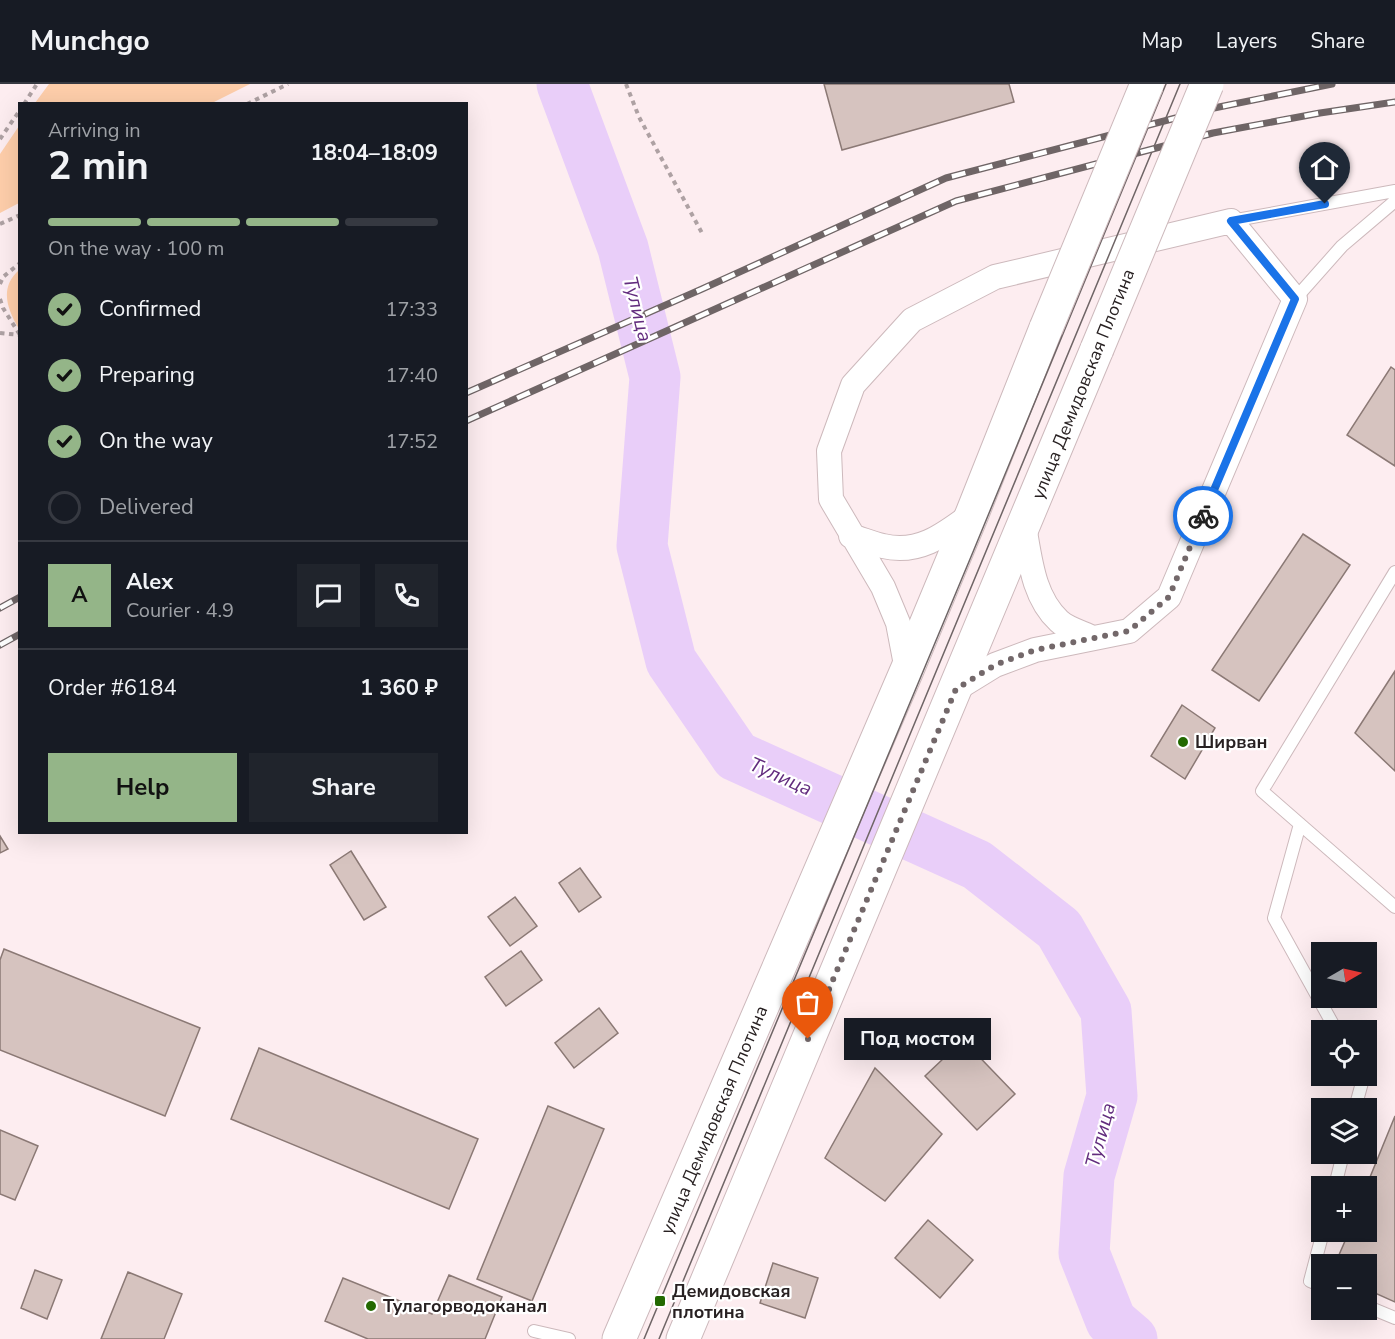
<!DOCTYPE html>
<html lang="en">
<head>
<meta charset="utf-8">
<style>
  :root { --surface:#171b24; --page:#20242c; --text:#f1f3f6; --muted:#9ea1a6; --line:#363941; --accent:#94b588 }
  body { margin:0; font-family:"Nunito Sans",sans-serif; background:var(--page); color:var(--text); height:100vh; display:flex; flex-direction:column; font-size:22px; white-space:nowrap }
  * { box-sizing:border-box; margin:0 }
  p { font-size:20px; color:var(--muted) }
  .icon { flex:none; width:33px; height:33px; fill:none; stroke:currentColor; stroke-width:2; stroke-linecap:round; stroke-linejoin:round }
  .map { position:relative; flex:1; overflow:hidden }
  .drawer { position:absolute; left:18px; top:18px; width:450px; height:732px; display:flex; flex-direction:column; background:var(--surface); border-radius:0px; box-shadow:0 6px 24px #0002 }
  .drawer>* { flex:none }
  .needle { width:39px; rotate:81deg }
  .buttons { position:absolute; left:1311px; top:858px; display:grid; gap:12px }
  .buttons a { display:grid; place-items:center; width:66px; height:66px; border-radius:0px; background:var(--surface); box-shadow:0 6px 24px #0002; font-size:30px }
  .pin { position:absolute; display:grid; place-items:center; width:51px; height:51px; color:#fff; margin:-62px -26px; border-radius:50% 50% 50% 0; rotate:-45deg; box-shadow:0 0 6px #0007 }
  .pin .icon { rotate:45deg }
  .courier { position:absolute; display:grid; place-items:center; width:60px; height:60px; margin:-30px; border:4px solid #1a73e8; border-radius:50%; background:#fff; color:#222; box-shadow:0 2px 8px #0007 }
  .bubble { position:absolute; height:42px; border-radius:0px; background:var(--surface); box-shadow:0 6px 24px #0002; font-size:20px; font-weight:700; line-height:42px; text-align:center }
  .overview em { font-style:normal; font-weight:700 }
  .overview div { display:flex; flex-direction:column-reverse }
  .overview { display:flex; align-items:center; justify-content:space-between; height:102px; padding:0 30px }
  h1 { font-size:39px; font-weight:700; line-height:45px }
  .bar { display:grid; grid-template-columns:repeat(4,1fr); gap:9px 6px; align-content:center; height:72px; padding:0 30px }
  .bar i { height:8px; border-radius:4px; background:var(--line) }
  .bar .selected { background:var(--accent) }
  .bar p { grid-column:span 4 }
  .line { display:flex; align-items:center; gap:15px; padding:0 30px; border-top:2px solid var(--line) }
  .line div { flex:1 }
  .round { display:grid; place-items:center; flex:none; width:63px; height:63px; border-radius:0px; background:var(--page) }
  ol { padding:0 30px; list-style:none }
  li { display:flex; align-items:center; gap:18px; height:66px }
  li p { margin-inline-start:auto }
  li .icon { padding:6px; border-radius:50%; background:var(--accent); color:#111; stroke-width:4 }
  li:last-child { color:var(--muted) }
  li i { width:33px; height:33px; border:3px solid var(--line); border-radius:50% }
  .action { display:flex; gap:12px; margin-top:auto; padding:12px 30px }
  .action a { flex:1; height:69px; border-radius:0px; background:var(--accent); color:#111; font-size:24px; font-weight:700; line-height:69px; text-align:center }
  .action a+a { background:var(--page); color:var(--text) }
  header { display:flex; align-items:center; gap:36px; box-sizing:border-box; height:84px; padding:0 30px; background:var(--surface); border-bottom:2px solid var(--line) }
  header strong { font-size:28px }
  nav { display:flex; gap:33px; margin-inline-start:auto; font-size:21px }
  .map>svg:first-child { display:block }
  .green { fill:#feceaa }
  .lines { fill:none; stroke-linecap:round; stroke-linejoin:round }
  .river { stroke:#e9cef9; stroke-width:51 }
  .building { fill:#d6c3bf; stroke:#8b7975; stroke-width:1.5 }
  .lane-casing { stroke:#cdb9bc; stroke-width:14 }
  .street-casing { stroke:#cdb9bc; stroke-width:26 }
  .primary-casing { stroke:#cdb9bc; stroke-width:35 }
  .path { stroke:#aea1a3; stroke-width:4; stroke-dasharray:4.5 4.5; stroke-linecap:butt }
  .lane { stroke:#fff; stroke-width:12 }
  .street { stroke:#fff; stroke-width:24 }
  .primary { stroke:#fff; stroke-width:33 }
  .tram { stroke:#6f6566; stroke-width:1.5 }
  .rail-casing { stroke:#6f6566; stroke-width:7 }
  .rail { stroke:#fff; stroke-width:4.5; stroke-dasharray:14; stroke-linecap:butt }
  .primary-bridge-casing { stroke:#cdb9bc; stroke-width:35; stroke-linecap:butt }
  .primary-bridge { stroke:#fff; stroke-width:33 }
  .done { stroke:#73686a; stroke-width:6; stroke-dasharray:0 10.8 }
  .route { stroke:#1a73e8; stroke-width:8 }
  .poi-dot { fill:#236901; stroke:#fff; stroke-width:2 }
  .labels { text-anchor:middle; stroke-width:4.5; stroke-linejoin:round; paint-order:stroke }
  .street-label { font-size:18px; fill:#282122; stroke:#fff }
  .poi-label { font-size:18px; font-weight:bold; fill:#282122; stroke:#fff; text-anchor:start }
  .water-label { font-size:20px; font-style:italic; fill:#622c7e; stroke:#fff }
</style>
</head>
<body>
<header>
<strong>Munchgo</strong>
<nav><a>Map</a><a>Layers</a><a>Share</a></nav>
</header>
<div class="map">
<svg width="1395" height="1255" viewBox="0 0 1395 1255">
  <rect width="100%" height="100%" fill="#fdedf0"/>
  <!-- green -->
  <path class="green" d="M49 0H250L212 19H35Z
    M19 42V119L0 129V70Z
    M19 186V245C6 223 0 203 19 186Z"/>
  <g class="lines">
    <!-- river -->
    <path class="river" d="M562 0 623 164 655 293 642 462 671 577 736 672 977 781 1059 845 1106 927 1112 1012 1089 1092 1084 1169 1111 1237 1132 1255"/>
  </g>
  <!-- building -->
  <path class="building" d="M824 0H1009L1014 18 842 66Z
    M1391 283 1395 286V382L1347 351Z
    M1303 450 1350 481 1259 617 1212 586Z
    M1395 587V687L1355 649Z
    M1182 621 1215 644 1185 695 1151 672Z
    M0 752 8 765 0 769Z
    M351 767 386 823 364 836 330 781Z
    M580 784 601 813 579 828 559 799Z
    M515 813 537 842 510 862 488 833Z
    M4 865 200 944 165 1032 0 966V876Z
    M521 867 542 896 506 922 485 893Z
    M599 924 618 949 574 984 555 959Z
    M963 956 1015 1010 977 1046 925 992Z
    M259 964 478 1055 449 1125 231 1035Z
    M875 984 942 1050 885 1117 825 1074Z
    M548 1022 604 1045 532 1217 477 1195Z
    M1395 1032V1218L1366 1205V1180H1335L1349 1148H1366V1103Z
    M0 1046 38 1062 15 1116 0 1110Z
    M928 1136 973 1176 940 1214 895 1174Z
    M773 1179 818 1194 805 1234 760 1219Z
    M35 1186 62 1196 47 1235 21 1224Z
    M128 1188 182 1210 164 1255H101Z
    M449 1191 502 1213 485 1255H368L325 1237 343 1194 432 1230Z"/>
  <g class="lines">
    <defs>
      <path id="lane" d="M1231 137 1395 107
        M1295 215 1342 162 1395 117
        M1395 488 1262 707 1395 823
        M1300 740 1274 834 1336 946
        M1355 1024 1363 995 1361 992
        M1335 1102 1343 1070
        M1322 1202 1310 1197 1323 1148
        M1366 1222 1395 1234
        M534 1247 569 1255"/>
      <path id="street" d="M1024 442C1030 475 1033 513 1059 537 1067 545 1083 549 1093 554
        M851 452C862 455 872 460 883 462 919 471 945 450 972 430
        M907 586 898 539 883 503 831 415 829 367 853 301 912 236 995 193 1231 137 1295 215 1169 513 1129 547 1035 566 995 581 956 605"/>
      <path id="primary" d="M619 1255 907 586 972 430 1046 244
        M683 1255 1097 265"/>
    </defs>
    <!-- lane casing -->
    <use href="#lane" class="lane-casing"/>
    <!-- street casing -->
    <use href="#street" class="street-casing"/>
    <!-- primary casing -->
    <use href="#primary" class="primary-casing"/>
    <!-- path -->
    <path class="path" d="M626 0 639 33 702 149
      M24 20 37 0
      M247 20 288 0
      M0 55 20 26
      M0 140 20 131
      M0 200 3 193 20 179
      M0 215 3 224 20 251
      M0 249 20 251"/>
    <!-- lane -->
    <use href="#lane" class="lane"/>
    <!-- street -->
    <use href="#street" class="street"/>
    <!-- primary -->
    <use href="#primary" class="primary"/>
    <!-- tram -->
    <path class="tram" d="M644 1255 973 468 1166 0
      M659 1255 1180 0"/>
    <defs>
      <path id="rail" d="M466 309 702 205 946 94 1214 24 1332 0
        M466 337 956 117 1213 49 1320 29 1395 18
        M0 524 20 513
        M0 561 20 550"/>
    </defs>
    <!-- rail casing -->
    <use href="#rail" class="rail-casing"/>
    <!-- rail -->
    <use href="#rail" class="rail"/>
    <defs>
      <path id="primary-bridge" d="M1046 244 1147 0
        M1097 265 1207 0"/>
    </defs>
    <!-- primary-bridge casing -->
    <use href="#primary-bridge" class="primary-bridge-casing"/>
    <!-- primary-bridge -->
    <use href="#primary-bridge" class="primary-bridge"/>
  </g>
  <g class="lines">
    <!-- done -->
    <path class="done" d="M808 955 956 605 995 581 1035 566 1129 547 1169 513 1203 432"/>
    <!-- route -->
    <path class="route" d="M1203 432 1295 215 1231 137 1325 120"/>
  </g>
  <!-- markers -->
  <g class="poi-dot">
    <circle cx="1183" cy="658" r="6"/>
    <rect x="654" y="1211" width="12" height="12" rx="3"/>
    <circle cx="371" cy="1222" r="6"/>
  </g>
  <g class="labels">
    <!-- street labels -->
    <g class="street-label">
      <text transform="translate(1083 300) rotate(-68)" y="6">улица Демидовская Плотина</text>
      <text transform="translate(714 1036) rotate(-67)" y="6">улица Демидовская Плотина</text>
    </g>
    <!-- poi labels -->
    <g class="poi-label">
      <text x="1195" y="664">Ширван</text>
      <text x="672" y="1213">Демидовская<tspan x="672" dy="21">плотина</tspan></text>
      <text x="383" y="1228">Тулагорводоканал</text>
    </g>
    <!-- water labels -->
    <g class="water-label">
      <text transform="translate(638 225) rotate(76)" y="7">Тулица</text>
      <text transform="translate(781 692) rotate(24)" y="7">Тулица</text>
      <text transform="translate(1100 1051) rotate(-75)" y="7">Тулица</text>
    </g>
  </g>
</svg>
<div class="buttons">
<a><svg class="needle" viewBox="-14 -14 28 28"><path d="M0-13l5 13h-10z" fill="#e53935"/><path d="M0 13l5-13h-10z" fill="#9ea1a6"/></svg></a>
<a><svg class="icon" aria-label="locate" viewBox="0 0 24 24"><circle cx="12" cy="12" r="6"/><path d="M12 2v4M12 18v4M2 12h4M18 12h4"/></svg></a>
<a><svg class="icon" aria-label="layers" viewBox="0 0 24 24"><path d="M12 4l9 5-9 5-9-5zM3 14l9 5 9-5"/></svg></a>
<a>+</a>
<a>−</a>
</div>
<div class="pin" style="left:808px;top:955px;background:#ea580c"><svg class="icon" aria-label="bag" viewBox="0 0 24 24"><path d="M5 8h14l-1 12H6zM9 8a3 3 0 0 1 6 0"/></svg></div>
<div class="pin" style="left:1325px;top:120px;background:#1f2937"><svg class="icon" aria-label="home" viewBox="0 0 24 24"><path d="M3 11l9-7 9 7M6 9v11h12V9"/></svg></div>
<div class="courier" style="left:1203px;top:432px"><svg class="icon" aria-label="bike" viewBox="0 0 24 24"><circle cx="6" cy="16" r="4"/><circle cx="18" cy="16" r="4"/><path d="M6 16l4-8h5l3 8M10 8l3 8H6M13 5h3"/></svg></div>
<div class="bubble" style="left:844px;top:934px;width:147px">Под мостом</div>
<section class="drawer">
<div class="overview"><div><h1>2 min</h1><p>Arriving in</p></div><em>18:04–18:09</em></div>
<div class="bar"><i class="selected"></i><i class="selected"></i><i class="selected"></i><i></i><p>On the way · 100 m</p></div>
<ol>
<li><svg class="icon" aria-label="check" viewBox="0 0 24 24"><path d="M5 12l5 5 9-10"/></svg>Confirmed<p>17:33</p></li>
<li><svg class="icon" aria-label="check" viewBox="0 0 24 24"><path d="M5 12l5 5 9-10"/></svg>Preparing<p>17:40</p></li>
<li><svg class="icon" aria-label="check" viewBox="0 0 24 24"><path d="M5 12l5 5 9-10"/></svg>On the way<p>17:52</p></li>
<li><i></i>Delivered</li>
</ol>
<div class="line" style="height:108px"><b class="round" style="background:var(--accent);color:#111">A</b><div><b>Alex</b><p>Courier · 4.9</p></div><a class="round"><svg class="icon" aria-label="chat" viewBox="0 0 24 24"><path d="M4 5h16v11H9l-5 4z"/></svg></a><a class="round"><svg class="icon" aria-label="phone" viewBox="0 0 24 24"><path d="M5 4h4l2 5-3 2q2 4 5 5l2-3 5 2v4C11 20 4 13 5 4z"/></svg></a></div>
<div class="line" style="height:78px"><div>Order #6184</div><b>1 360 ₽</b></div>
<div class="action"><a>Help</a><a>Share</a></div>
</section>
</div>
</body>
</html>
